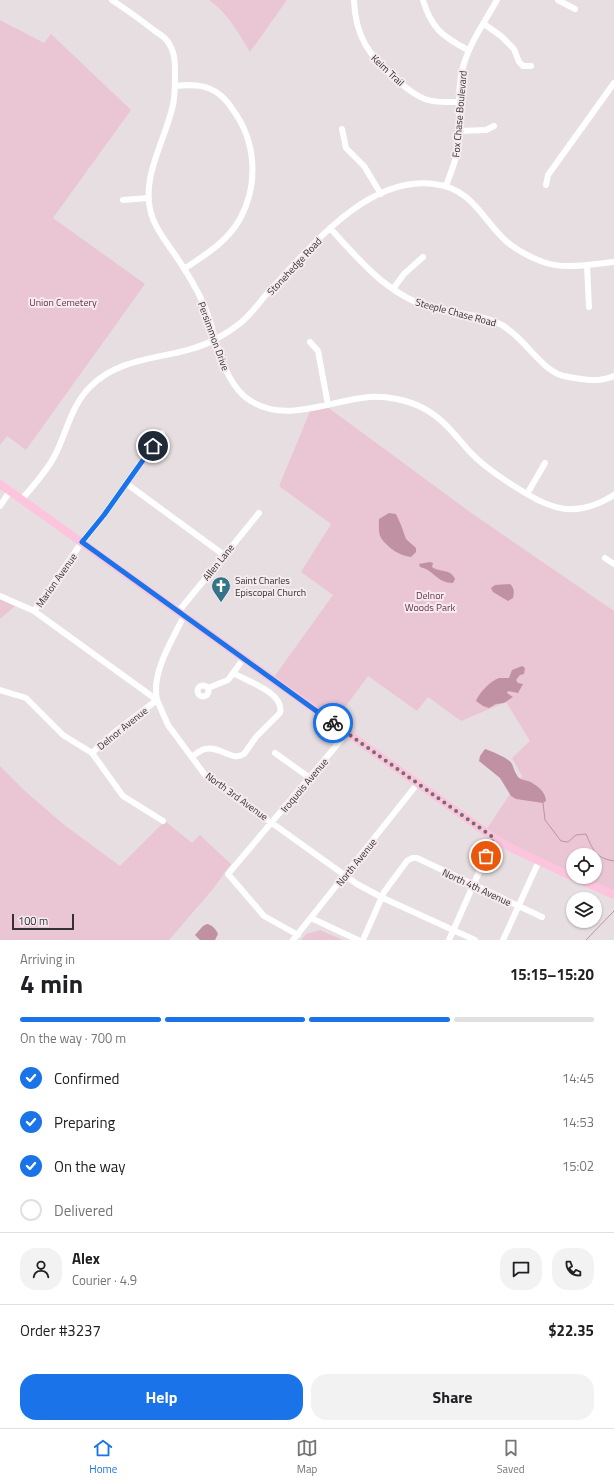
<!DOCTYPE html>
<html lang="en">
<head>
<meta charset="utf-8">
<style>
  :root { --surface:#fff; --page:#f2f2f2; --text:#202124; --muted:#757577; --line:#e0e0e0; --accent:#1a73e8 }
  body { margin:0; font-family:"Titillium Web",sans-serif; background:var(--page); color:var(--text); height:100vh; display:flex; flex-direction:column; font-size:15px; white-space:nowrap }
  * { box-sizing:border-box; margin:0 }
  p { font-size:13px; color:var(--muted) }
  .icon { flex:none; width:22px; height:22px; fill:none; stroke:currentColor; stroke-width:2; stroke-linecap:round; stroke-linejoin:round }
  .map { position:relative; height:940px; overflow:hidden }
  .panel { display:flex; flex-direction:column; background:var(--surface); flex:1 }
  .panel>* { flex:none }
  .tools { position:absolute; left:566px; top:848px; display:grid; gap:8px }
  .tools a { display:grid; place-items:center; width:36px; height:36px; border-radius:50%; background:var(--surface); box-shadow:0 1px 3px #0004; font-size:20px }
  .scale { position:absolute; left:12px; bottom:10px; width:62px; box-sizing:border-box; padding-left:4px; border:2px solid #353133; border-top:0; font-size:11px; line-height:14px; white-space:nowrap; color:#353133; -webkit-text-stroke:3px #f5ebee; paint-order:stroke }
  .pin { position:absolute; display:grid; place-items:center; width:34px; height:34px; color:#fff; margin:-17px; border:2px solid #fff; border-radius:50%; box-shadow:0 1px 4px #0007 }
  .courier { position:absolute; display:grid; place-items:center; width:40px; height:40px; margin:-20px; border:3px solid #1a73e8; border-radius:50%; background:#fff; color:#222; box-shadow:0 1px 5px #0007 }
  .headline em { font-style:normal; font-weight:700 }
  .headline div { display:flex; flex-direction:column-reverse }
  .headline { display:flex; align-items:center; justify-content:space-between; height:68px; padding:0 20px }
  h1 { font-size:26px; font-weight:700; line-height:30px }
  .bar { display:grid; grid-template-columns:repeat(4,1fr); gap:6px 4px; align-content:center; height:48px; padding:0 20px }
  .bar i { height:5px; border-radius:3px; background:var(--line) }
  .bar .active { background:var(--accent) }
  .bar p { grid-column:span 4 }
  .line { display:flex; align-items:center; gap:10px; padding:0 20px; border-top:1px solid var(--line) }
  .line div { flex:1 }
  .round { display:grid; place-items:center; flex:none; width:42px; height:42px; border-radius:16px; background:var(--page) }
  ol { padding:0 20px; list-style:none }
  li { display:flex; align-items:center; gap:12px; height:44px }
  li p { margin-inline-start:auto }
  li .icon { padding:4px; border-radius:50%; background:var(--accent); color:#fff; stroke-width:4 }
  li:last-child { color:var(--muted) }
  li i { width:22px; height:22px; border:2px solid var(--line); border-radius:50% }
  .cta { display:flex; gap:8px; margin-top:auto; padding:8px 20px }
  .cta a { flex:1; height:46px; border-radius:16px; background:var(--accent); color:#fff; font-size:16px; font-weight:700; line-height:46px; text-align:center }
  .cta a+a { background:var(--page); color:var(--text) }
  .menu { display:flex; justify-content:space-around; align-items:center; height:56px; border-top:1px solid var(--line); background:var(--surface); font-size:11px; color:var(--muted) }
  .menu a { display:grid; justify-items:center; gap:2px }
  .menu .active { color:var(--accent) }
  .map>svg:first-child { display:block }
  .green { fill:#eac6d4 }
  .water { fill:#bf91a3 }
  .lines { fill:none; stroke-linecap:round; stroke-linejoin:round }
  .stream { stroke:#bf91a3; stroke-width:1 }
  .minor { stroke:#fff; stroke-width:6 }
  .major { stroke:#fcc5dd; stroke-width:8 }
  .done { stroke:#736e70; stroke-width:4; stroke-dasharray:0 7.2 }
  .route { stroke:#1a73e8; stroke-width:5 }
  .labels { text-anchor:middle; stroke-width:4; stroke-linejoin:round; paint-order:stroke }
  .street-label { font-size:10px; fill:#353133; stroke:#f5ebee }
  .park-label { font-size:10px; fill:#6a304b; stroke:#f5ebee }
  .poi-label { font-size:10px; fill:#353133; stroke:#f5ebee; text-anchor:start }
</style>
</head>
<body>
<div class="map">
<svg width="614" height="940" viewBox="0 0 614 940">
  <rect width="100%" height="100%" fill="#e7dee1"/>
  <!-- green -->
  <path class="green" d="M209 0H287L250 52C239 34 227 12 209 0Z
    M0 20 44 43 51 34 131 110 53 218 145 284 26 450 7 436 0 445Z
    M326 406 470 512 614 611V893L578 877H595V855H573V875L512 847 486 830 522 776 512 758 530 741 506 702 461 721 428 697 417 711 368 676 335 721 274 677 333 595 301 572 331 524 279 486 311 409Z
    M0 599 15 606 0 619Z
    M0 766 25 791 63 824 120 866 165 821 192 843 200 835 231 864 213 889 169 940H0Z
    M320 930 343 940H301L306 934Z"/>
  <!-- water -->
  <path class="water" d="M389 513 396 514 401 525 406 539 416 548V552L411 557C400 556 388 548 381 538 378 533 379 525 379 519Z
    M430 562 433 563 432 567C440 573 450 568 455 579L453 583C437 583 434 570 420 567L419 564Z
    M510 584C515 589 514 592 513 598L508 601 493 592 491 588 495 585Z
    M522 666 525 668 524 674 520 675 516 680 518 683 523 684 518 693 508 691 507 693 513 697 504 703 496 704 489 708 483 706 476 701C479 693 490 681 499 678 502 678 506 678 509 678L512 670Z
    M485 749C491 751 509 758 512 764 514 769 515 773 519 778 522 780 525 780 528 781 536 784 546 792 546 801L543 803 516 799 511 796 500 778 479 761 480 756Z
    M207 924C212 925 216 929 218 934L215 940H200L195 935 203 926Z"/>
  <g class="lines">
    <!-- stream -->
    <path class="stream" d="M543 803 545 820 561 841 568 842 576 835 586 834C593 850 595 858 614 861
      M586 940 614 911"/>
    <!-- minor -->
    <path class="minor" d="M112 0C127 10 141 20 155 31 159 34 165 37 168 42 175 52 175 62 175 75 175 85 175 96 173 105 165 142 138 181 153 219 157 230 164 239 171 249 183 266 195 285 204 305 217 335 219 373 244 396 280 427 329 400 370 397 387 396 407 400 421 407 443 418 454 434 469 451 482 465 498 476 514 486 550 509 574 520 614 495
      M354 0C355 37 370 57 397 80 406 88 417 97 428 100 438 103 448 102 458 102
      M423 0C431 28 443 37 468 50
      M558 0 575 9
      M484 24 501 36 514 49 519 62 523 66H531
      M175 86C186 85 198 84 208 88 219 92 227 100 233 110 256 141 259 184 240 219 227 242 205 255 184 269
      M342 129 346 148 364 166 381 194
      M459 131 486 130 494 126
      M546 185 548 175 614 83
      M446 186C450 174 456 161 458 148 461 122 456 97 462 71 468 45 484 23 497 0
      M123 200 148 198
      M330 228C361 262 388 296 435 309 456 314 480 314 500 324 523 336 538 366 560 375 567 377 574 378 581 379 592 381 604 380 614 376
      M587 265 589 307
      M393 289 404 274 423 257
      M310 342 318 351 328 405
      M127 484 224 555
      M527 494 545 463
      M22 499C33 486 46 472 54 457 67 433 70 407 90 387 124 352 176 361 216 339 225 334 236 327 244 320 251 313 258 305 264 297 307 252 365 175 434 184 472 188 482 219 506 241 516 250 530 257 543 262 566 270 590 264 614 262
      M0 506 10 491
      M605 558 614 564
      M0 596 34 611 157 700 168 725 205 775 357 884 383 898 475 940
      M34 611 82 542 104 515 162 433
      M178 612 259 513
      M197.5 691a5.5 5.5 0 1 1 11 0a5.5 5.5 0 1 1-11 0Z
      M208 688 228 680 233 673
      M0 690 26 698 63 735 92 753 123 796 163 821
      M92 753 115 732 157 700C151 673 172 640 184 616
      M275 753 310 778
      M192 757C196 754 200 750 205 749 219 745 231 762 244 754L256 737 280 713C285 693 247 681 233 673L244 658
      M311 918 358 940
      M298 935 264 916 228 874 347 733
      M293 940 418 783
      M363 940 384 892 407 861 412 858H417L542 917
      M449 940 494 838
      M503 940 539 861"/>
    <!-- major -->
    <path class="major" d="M0 484 494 838 511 848 573 877
      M574 877 614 895"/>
  </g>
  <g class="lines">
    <!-- done -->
    <path class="done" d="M333 723 494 838 486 856"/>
    <!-- route -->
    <path class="route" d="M153 446 104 515 82 542 333 723"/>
  </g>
  <!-- icons -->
  <defs>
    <symbol id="church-pin" viewBox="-11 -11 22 30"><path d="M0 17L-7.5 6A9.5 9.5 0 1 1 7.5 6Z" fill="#357389" stroke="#f5ebee"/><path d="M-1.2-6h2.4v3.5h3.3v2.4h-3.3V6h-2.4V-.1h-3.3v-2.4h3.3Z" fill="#fff"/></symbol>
  </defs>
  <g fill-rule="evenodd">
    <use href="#church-pin" x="210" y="575" width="22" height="30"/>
  </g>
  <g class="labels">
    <!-- street labels -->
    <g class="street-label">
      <text transform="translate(388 70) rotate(43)" y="4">Keim Trail</text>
      <text transform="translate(459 114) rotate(-85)" y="4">Fox Chase Boulevard</text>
      <text transform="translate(294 266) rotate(-47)" y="4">Stonehedge Road</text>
      <text transform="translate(456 312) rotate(15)" y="4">Steeple Chase Road</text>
      <text transform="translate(214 336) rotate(70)" y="4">Persimmon Drive</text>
      <text transform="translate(218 562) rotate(-51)" y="4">Allen Lane</text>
      <text transform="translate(56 580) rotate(-55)" y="4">Marion Avenue</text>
      <text transform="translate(122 728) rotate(-39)" y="4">Delnor Avenue</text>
      <text transform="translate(304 785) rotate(-50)" y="4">Iroquois Avenue</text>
      <text transform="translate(237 796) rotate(36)" y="4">North 3rd Avenue</text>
      <text transform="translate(356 862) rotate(-51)" y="4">North Avenue</text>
      <text transform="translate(477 887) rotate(25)" y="4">North 4th Avenue</text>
    </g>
    <!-- park labels -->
    <g class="park-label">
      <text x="63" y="306">Union Cemetery</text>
      <text x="430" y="599">Delnor<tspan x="430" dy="12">Woods Park</tspan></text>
    </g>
    <!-- poi labels -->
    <g class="poi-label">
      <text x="235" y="584">Saint Charles<tspan x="235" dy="12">Episcopal Church</tspan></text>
    </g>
  </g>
</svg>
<div class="tools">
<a><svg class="icon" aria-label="locate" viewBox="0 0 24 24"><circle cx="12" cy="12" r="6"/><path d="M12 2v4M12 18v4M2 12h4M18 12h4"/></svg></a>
<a><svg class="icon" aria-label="layers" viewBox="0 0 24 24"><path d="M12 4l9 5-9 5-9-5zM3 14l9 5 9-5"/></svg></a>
</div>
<div class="scale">100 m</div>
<div class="pin" style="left:486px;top:856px;background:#ea580c"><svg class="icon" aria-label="bag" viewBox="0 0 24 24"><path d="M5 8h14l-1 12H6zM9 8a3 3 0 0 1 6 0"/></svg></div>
<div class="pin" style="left:153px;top:446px;background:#1f2937"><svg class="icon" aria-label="home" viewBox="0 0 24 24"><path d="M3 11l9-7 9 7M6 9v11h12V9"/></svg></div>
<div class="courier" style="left:333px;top:723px"><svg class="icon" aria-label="bike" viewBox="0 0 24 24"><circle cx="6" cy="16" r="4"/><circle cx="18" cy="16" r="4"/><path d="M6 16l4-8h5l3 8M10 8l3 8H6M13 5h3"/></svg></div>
</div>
<section class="panel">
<div class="headline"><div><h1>4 min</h1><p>Arriving in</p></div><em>15:15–15:20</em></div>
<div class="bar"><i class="active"></i><i class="active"></i><i class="active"></i><i></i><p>On the way · 700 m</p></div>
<ol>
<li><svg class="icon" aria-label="check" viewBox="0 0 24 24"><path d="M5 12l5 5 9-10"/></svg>Confirmed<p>14:45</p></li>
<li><svg class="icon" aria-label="check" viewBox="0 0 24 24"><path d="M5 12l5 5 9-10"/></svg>Preparing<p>14:53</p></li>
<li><svg class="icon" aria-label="check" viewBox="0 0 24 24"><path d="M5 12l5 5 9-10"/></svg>On the way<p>15:02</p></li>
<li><i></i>Delivered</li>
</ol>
<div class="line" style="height:72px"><a class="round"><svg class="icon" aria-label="person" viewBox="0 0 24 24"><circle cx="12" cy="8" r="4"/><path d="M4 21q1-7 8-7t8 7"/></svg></a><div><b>Alex</b><p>Courier · 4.9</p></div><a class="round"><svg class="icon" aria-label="chat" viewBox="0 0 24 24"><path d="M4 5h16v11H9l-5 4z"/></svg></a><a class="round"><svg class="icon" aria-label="phone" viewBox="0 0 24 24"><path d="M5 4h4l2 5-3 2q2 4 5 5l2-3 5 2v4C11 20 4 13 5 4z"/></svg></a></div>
<div class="line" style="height:52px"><div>Order #3237</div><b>$22.35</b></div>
<div class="cta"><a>Help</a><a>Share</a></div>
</section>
<nav class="menu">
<a class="active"><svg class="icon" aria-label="home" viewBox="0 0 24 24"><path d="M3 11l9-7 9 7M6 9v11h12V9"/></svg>Home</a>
<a><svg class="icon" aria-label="map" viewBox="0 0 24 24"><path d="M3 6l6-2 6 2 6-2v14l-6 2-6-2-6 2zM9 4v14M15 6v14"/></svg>Map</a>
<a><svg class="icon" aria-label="saved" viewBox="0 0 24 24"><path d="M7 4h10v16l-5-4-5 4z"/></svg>Saved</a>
</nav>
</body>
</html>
